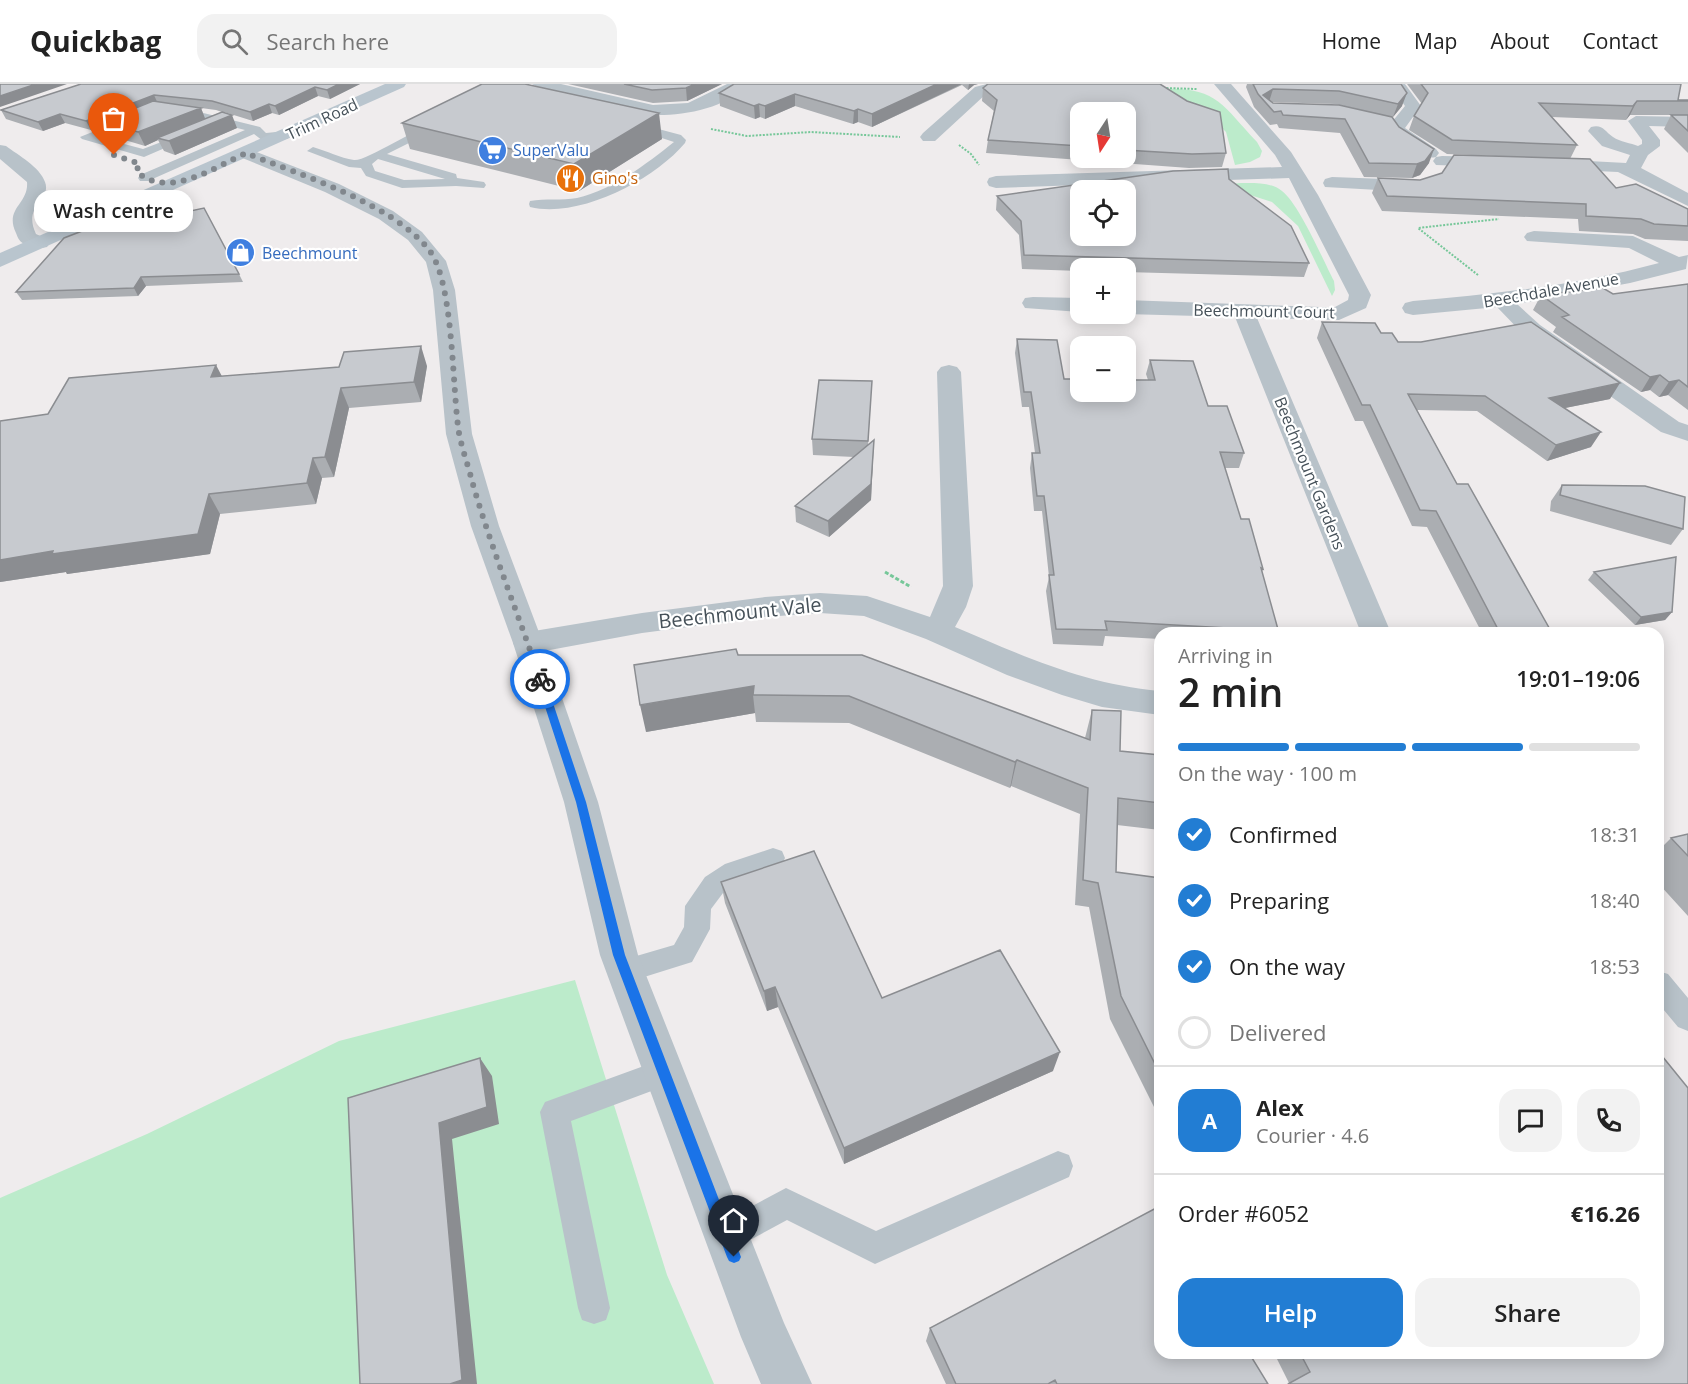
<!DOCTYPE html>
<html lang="en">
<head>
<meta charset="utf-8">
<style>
  :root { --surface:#fff; --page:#f2f2f2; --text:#222; --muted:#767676; --line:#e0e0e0; --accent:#227dd3 }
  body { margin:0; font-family:"Open Sans",sans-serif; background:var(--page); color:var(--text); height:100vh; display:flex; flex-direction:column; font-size:22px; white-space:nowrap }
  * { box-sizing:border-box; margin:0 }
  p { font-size:20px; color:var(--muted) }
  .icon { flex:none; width:33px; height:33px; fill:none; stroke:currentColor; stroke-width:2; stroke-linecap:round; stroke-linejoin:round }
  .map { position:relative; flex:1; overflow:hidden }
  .panel { position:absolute; left:1154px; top:543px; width:510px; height:732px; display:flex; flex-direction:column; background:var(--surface); border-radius:18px; box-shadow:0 3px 15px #0003 }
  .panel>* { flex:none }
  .needle { width:39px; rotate:192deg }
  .tools { position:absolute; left:1070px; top:18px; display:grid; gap:12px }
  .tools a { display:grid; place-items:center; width:66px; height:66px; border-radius:12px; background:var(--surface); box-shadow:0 3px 15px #0003; font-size:30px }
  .pin { position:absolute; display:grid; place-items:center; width:51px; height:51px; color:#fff; margin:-62px -26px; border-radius:50% 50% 50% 0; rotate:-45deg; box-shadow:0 0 6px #0007 }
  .pin .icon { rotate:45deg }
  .courier { position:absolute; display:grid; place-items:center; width:60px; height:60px; margin:-30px; border:4px solid #1a73e8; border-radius:50%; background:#fff; color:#222; box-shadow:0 2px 8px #0007 }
  .bubble { position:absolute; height:42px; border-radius:18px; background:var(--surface); box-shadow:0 3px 15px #0003; font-size:20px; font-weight:600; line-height:42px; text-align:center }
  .overview em { font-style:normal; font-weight:600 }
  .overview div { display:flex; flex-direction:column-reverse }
  .overview { display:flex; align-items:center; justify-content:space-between; height:102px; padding:0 24px }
  h1 { font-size:39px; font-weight:600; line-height:45px }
  .bar { display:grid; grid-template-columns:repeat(4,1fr); gap:9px 6px; align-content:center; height:72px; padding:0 24px }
  .bar i { height:8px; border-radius:4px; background:var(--line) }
  .bar .current { background:var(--accent) }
  .bar p { grid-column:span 4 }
  .line { display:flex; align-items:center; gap:15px; padding:0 24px; border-top:2px solid var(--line) }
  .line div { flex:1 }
  .round { display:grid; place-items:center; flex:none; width:63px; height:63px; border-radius:18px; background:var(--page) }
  ol { padding:0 24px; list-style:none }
  li { display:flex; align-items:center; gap:18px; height:66px }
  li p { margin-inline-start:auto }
  li .icon { padding:6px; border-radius:50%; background:var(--accent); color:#fff; stroke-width:4 }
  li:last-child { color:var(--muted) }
  li i { width:33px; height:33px; border:3px solid var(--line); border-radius:50% }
  .cta { display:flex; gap:12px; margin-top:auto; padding:12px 24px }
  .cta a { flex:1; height:69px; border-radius:18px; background:var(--accent); color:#fff; font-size:24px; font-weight:600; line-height:69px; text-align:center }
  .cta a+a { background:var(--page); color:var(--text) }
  header { display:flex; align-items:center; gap:36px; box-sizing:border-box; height:84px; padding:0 30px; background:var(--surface); border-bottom:2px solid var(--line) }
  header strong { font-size:28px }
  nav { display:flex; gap:33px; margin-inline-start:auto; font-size:21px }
  .search { width:420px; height:54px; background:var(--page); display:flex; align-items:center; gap:15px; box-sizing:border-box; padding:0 21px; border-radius:18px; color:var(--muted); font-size:22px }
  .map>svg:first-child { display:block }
  .green { fill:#bcebcb }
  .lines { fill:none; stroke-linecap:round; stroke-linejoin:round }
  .path-far1 { stroke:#76c799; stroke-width:2; stroke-dasharray:2 1.5; stroke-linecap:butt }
  .path { stroke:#76c799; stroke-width:3; stroke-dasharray:4 2; stroke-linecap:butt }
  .service { fill:#b8c2c9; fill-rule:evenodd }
  .minor { fill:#b8c2c9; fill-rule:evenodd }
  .tertiary { fill:#b8c2c9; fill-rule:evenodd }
  .secondary { fill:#b9c5ce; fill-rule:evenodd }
  .wall { fill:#abaeb2; fill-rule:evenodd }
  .shaded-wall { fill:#8b8d91 }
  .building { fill:#c7cacf; stroke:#8b8d91; stroke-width:1.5; fill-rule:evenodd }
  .route { fill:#1a73e8 }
  .done { stroke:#81878d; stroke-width:6; stroke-dasharray:0 10.8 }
  .labels { text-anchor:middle; stroke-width:4.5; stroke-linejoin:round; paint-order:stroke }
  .far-street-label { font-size:16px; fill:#465159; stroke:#fff }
  .far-shop-label { font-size:16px; fill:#366cbe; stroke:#fff; text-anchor:start }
  .far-food-label { font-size:16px; fill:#c56008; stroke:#fff; text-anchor:start }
  .street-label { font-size:20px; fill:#465159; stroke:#fff }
</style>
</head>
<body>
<header>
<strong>Quickbag</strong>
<div class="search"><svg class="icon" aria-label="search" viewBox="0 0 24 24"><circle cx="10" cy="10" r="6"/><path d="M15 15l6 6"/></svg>Search here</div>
<nav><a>Home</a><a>Map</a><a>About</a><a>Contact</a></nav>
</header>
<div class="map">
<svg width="1688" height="1300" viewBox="0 0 1688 1300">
  <rect width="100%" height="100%" fill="#efeced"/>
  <!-- green -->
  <path class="green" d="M1161 5C1217 3 1221 20 1257 58L1262 67 1260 73 1250 78 1235 81 1226 48 1222 44 1186 27Z
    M1241 99C1254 99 1271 98 1282 107 1299 120 1323 176 1334 197L1335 206 1332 212 1298 142 1272 118 1247 110 1231 100Z
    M575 896 667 1191 714 1300H0V1114L147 1050 339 957Z"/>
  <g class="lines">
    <!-- path-far1 -->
    <path class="path-far1" d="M1163 4 1197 5
      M711 45 747 52 811 48 900 53
      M959 61 971 70 979 81
      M1478 191 1418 144 1499 135"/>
    <!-- path -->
    <path class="path" d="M885 488 911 503"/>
    <!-- service -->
    <path class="service" d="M175 22 260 43 266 49 287 47 293 51 287 55 263 57 254 50 148 97H140L138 94 140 91 245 46 171 27V23Z
      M132 32 136 33V37L98 53 143 65 185 49H193L195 51 144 73 82 55 80 53Z
      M632 38 681 51 686 56 685 59C654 96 579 135 530 123L529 120 530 117C545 114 562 117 577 114 614 105 645 81 674 58L628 43V39Z
      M435 39 439 40V44L387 70 456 90 457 94 484 98 486 101 484 104 456 102 402 104 366 92 361 84 349 83 307 67 313 63C327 67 340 74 354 76 365 78 418 43 435 39ZM378 75 445 95 404 96 375 87 372 80Z
      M773 764 782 767 785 774 782 781 743 796 723 809 711 825 710 845 692 878 625 899 616 896 612 887 616 878 674 861 684 843 685 822 705 793 725 780Z
      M1658 887 1668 890 1688 914V947L1678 943 1658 919Z
      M663 975 673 979 677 989 673 999 571 1037 610 1224 606 1236 594 1240 582 1236 578 1224 540 1028 545 1018Z
      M1058 1067 1069 1071 1073 1082 1069 1093 875 1180 787 1136 726 1169 715 1164 710 1153 715 1142 786 1104 876 1147Z"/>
    <!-- minor -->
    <path class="minor" d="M532 0H561L653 21 688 19 727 0H746C727 25 682 32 653 31L540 5Z
      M987 0H1052L1044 5 986 10 935 57H923L920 53 923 49 975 3Z
      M1214 0H1231L1291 68 1318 111 1371 211 1366 224 1339 236 1257 234 1391 549H1361L1235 233 1125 230V216L1320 223H1335L1348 216 1349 211 1289 94 996 104 989 102 987 98 989 94 996 92 1282 83 1275 71Z
      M1389 0H1405L1421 22 1405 44 1436 65 1439 69 1436 73C1419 77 1397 57 1387 44L1405 22Z
      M1636 32 1688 33V43L1649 42 1660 56V62L1648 71 1641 84 1688 109V122L1618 88 1551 85 1545 84 1542 80 1545 76 1551 75 1626 79 1630 71 1602 62 1588 47 1591 43C1603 40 1604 47 1613 53 1620 58 1631 59 1638 62L1642 60V56L1628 37Z
      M0 61 6 62C18 71 40 83 45 98 52 116 22 121 36 150L47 155 50 159 47 163C39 165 32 164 24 160 19 157 18 154 16 149 4 124 29 120 27 98L0 75Z
      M1442 72 1493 73 1499 74 1502 78 1499 82 1493 83 1436 81 1433 77 1436 73Z
      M1332 93 1412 96H1426L1428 100 1426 104 1414 108 1325 103 1323 99 1325 95Z
      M1534 147 1633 152 1679 173 1688 171 1686 185 1630 199 1517 220 1540 241 1679 338 1688 341V357L1661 348 1524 251 1497 223 1413 231 1405 229 1402 224 1405 219 1413 217C1496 210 1578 201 1659 179L1629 164 1527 157 1524 153 1527 149Z
      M1033 213 1080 214V228L1025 224 1022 219 1025 214Z
      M949 281 957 283 961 288 973 502 966 523 955 543C1023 572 1084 600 1160 607V631L1102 623 1062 611 1007 591 926 555 864 532 820 529 765 533 642 549 528 570 517 567 513 559 517 551 528 548 642 529 765 513 820 509 867 512 930 533 943 502 937 288 941 283Z"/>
    <!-- tertiary -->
    <path class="tertiary" d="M246 64 339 100 393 127 422 148 446 177 455 206 472 350 499 442 543 559 598 718 638 871 784 1239 812 1300H761L741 1253 600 871 564 718 513 559 471 442 446 350 433 206 426 178 408 156 379 135 325 108 240 73 237 69 240 65Z"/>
    <!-- secondary -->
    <path class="secondary" d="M385 0H406L404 3 0 183V169Z"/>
  </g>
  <!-- wall -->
  <path class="wall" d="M81 0H360L330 15 318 12 279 31 272 29 253 37 224 28 237 44 175 71 164 67 158 56 145 62 108 51 103 41 91 46 65 39 43 47 6 35 1 26ZM201 24 216 26 222 28 205 35Z
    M568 0H722L687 17 653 19Z
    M734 0H978L974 1 968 6 962 1 872 43 858 38 853 40 795 22 765 35 760 33 755 35 720 22 719 9Z
    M988 0H1160L1187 17 1220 28 1226 69 1222 83 1189 84 986 69 988 56 994 27 982 17 983 4ZM1080 28H1125V74H1080Z
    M1247 0H1401L1402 22 1393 33H1392L1399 43 1429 79 1420 91 1412 94 1364 93 1340 49 1279 44 1277 40 1270 41 1254 23 1246 3ZM1271 18 1335 20 1353 24 1273 19Z
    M1407 0H1681L1678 16H1688V31H1630L1626 36 1552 33 1577 61 1570 75 1616 104 1688 125V157L1645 155 1633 150 1579 147 1578 135 1382 127 1372 109 1378 94 1420 96 1569 75 1447 70 1409 46 1414 32 1422 20Z
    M1671 31H1688V69L1664 45Z
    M402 39 662 55 579 107 410 65Z
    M1229 95 1309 179 1304 193 1125 188V184H1080V187L1022 185 1019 151 996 126 997 112Z
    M134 127 239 190 243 198 146 202 138 212 22 216 16 208Z
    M1688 200V326L1668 311 1659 313 1650 306 1641 308 1553 248 1556 243 1533 226 1541 211 1613 210Z
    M1322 238 1381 249 1398 258 1610 315 1565 324 1591 363 1547 377 1477 327 1417 326 1457 400 1552 549H1482L1427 443 1412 442 1363 337H1355L1317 254Z
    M1017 255 1064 295 1148 296 1146 290 1150 276 1208 322 1244 369 1239 384H1225L1241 435 1263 485 1262 488 1279 549H1160V555L1105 552 1103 562 1053 560 1046 507 1049 493 1042 427H1034L1030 384 1032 369H1035L1029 323H1022L1015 269Z
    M427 282 421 318 349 324 334 393 322 394 316 420 220 430 210 470 67 490 66 488 0 498V337L48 330 222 292Z
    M871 313 868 361 873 372 871 416 829 453 796 438 795 422 854 373 813 371 812 355Z
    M1562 401 1683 445 1671 461 1550 427 1551 417Z
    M1594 488 1672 528 1665 536 1635 541 1588 496Z
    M738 571 1085 654 1092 626 1120 667 1160 671V746L1117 741 1116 788 1160 794V1035L1110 935 1089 823 1075 821 1080 730 1011 702 1010 704 849 639 756 638 755 629 646 648Z
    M1688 750V832L1658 799V767L1671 754Z
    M721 798 882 914 1053 987 844 1080 778 923 767 927 725 819Z
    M930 1244 1268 1300H946L926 1257Z
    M1274 1269H1658L1688 1300H1287L1289 1299Z"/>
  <!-- shaded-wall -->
  <path class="shaded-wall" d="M36 0H67L0 23V12Z
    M339 0H360L330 15 327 6Z
    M695 0H722L687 17 686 4Z
    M937 0H962L872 43V30Z
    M969 0H978L974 1 968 6Z
    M315 3 318 12 279 31 275 22Z
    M1273 5 1269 18 1263 11Z
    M1407 9 1402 22 1393 33 1398 20Z
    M795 10V22L765 35V22Z
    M154 11 158 20 101 38 103 41 91 46 86 37Z
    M1637 17 1630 31 1626 36 1633 22Z
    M269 20 272 29 253 37 250 28Z
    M759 20 760 33 755 35 754 22Z
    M201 24 206 37 157 54 158 56 145 62 138 48Z
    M858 25V38L853 40 854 27Z
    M659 29 662 55 579 107 574 80Z
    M60 30 65 39 43 47 38 38Z
    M232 31 237 44 175 71 169 57Z
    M1434 65 1429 79 1420 91 1412 94 1417 80Z
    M141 193 146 202 138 212 134 204Z
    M421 262 427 282 421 318 414 298Z
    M216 281 226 300 211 293Z
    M1660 291 1650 306 1641 308 1650 293Z
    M1679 296 1668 311 1659 313 1669 298Z
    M1620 299 1610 315 1540 329 1549 314Z
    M341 304 349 324 334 393 325 373Z
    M1601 348 1591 363 1547 377 1556 361Z
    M874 356 871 416 829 453 828 437Z
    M313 374 322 394 316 420 307 399Z
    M209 410 220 430 210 470 67 490 66 488 0 498V476Z
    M1672 528 1665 536 1635 541 1641 533Z
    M754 602 753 611 755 629 646 648 640 621Z
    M1017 676 1011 702 1010 704 1015 678Z
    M775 903 778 923 767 927 764 907Z
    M1060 968 1053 987 844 1080V1064Z
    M480 974 492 992 499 1040 452 1055 477 1300H450L439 1039Z"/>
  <!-- building -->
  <path class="building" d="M0 0H36L0 12Z
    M81 0H339L327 6 315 3 275 22 269 20 250 28 212 17 154 11 86 37 60 30 38 38 1 26Z
    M482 0H525L659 29 574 80 402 39Z
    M624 0H695L686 4 652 6Z
    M734 0H937L872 30 858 25 854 27 795 10 765 22 759 20 754 22 719 9Z
    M988 0H1160L1187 17 1220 28 1226 69 1192 70 1125 66V28H1080V62L988 56 997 16 983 4Z
    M1253 0H1401L1407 9 1398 20 1339 7 1273 5 1263 11 1273 19 1339 21 1392 33 1399 43 1434 65 1425 77 1417 80 1369 79 1345 35 1283 31 1281 27 1274 28 1258 10Z
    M1421 0H1681L1678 16H1688V17H1637L1633 22 1539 19 1577 61 1452 56 1414 32 1428 9Z
    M153 17 201 24 138 48 101 38Z
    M222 28 232 31 169 57 157 54Z
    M1671 31H1688V47Z
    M1454 71 1590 75 1616 104 1636 100 1688 125V142L1654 140 1641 135 1586 132V120L1387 112 1378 94 1420 96 1442 89Z
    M1228 85 1229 95 1291 142 1309 179 1024 171 1021 137 997 112 1173 87ZM1080 106H1125V152H1080Z
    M204 124 239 190 141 193 134 204 16 208 64 154 134 127 149 136Z
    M1688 200V303L1679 296 1669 298 1660 291 1650 293 1562 233 1569 231 1541 211 1603 204 1613 210Z
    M1322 238 1375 239 1381 249H1392L1398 258H1421L1531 238 1620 299 1549 314 1601 348 1556 361 1485 312 1408 310 1457 400H1468L1552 549H1500L1436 427 1420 426 1370 321H1362Z
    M1017 255 1057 256 1064 295H1080V308H1125V296H1155L1150 276 1193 277 1208 322H1227L1244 369 1220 368 1241 435H1249L1263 485 1261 484 1279 549H1228L1227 544 1105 537 1107 546 1056 545 1049 491H1054L1044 412H1037L1032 369H1040L1031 308H1024Z
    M421 262 414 298 341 304 325 373 313 374 307 399 209 410 198 450 52 470 53 467 0 476V337L48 330 69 294 216 281 211 293 339 283 344 268Z
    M819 296 872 297 868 357 812 355Z
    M874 356 871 400 828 437 795 422Z
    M1562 401 1645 402 1685 413 1683 445 1560 411Z
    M1676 473 1672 528 1641 533 1594 488Z
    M736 565 738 571H862L1090 656 1092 626 1121 627 1120 667 1160 671V719L1118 714 1116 788 1160 794V990L1121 912 1098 799 1083 796 1088 704 1017 676 1015 678 849 612 753 611 754 602 640 621 634 581Z
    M1688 750V772L1671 754Z
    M814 767 882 914 1000 866 1060 968 844 1064 775 903 764 907 721 798Z
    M1658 967 1688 1004V1300H1288L1310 1288 1300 1269H1658Z
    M480 974 487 1023 439 1039 462 1296 450 1300H360L348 1014Z
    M1158 1123 1160 1126V1269H1249L1268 1300H1057L1055 1296 1048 1300H956L930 1244Z"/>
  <!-- route -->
  <path class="route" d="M540 591 545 595 586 718 625 871 741 1173 739 1177 734 1179 729 1177 727 1173 613 871 576 718 536 595Z"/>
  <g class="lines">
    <!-- done -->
    <path class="done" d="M114 71 140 80 136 87C168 116 213 84 246 69 300 91 392 119 429 166 454 197 452 306 459 349 462 365 468 381 472 397 491 464 518 529 540 595"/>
  </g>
  <!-- icons -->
  <defs>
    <symbol id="supermarket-disc" viewBox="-11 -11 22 22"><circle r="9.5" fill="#3f7fe0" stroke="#fff"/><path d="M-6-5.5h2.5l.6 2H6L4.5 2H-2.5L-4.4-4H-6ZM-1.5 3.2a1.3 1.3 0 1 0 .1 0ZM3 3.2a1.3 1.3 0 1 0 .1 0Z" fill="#fff"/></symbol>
    <symbol id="restaurant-disc" viewBox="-11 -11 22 22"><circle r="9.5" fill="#e8710a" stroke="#fff"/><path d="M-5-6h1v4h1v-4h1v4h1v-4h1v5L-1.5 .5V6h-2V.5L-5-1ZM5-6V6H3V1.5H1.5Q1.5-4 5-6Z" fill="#fff"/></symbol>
    <symbol id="shop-disc" viewBox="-11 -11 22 22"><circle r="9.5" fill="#3f7fe0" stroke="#fff"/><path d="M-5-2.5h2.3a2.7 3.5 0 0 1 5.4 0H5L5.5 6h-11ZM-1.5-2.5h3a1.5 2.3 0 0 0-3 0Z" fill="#fff"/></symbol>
  </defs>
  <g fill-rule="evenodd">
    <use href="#supermarket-disc" x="476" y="50" width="33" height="33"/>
    <use href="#restaurant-disc" x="554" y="78" width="33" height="33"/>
    <use href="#shop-disc" x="224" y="152" width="33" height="33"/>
  </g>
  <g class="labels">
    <!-- far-street labels -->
    <g class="far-street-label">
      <text transform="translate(322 35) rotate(-25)" y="6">Trim Road</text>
      <text transform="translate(1551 206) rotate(-10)" y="6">Beechdale Avenue</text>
      <text transform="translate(1264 227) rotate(1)" y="6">Beechmount Court</text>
      <text transform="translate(1310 389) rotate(68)" y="6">Beechmount Gardens</text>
    </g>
    <!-- far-shop labels -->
    <g class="far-shop-label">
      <text x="513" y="72">SuperValu</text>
      <text x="262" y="175">Beechmount</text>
    </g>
    <!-- far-food labels -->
    <g class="far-food-label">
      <text x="592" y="100">Gino's</text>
    </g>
    <!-- street labels -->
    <g class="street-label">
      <text transform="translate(740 529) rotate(-6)" y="7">Beechmount Vale</text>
    </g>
  </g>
</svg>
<div class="tools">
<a><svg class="needle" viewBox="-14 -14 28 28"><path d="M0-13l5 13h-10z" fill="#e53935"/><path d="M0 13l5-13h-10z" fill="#767676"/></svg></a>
<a><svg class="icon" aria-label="locate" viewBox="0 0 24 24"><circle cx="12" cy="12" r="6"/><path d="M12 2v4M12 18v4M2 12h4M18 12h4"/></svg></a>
<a>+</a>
<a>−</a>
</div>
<div class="pin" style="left:114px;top:71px;background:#ea580c"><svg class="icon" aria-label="bag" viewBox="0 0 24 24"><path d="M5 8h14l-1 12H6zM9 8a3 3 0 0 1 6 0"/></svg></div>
<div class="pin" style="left:734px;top:1173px;background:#1f2937"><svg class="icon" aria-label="home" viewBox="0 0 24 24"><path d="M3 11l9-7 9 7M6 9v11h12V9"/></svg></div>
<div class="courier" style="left:540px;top:595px"><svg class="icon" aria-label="bike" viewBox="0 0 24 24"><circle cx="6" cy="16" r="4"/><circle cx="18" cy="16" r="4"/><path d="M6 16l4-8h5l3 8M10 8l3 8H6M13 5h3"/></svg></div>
<div class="bubble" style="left:34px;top:106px;width:159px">Wash centre</div>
<section class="panel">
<div class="overview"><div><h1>2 min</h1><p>Arriving in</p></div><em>19:01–19:06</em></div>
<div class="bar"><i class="current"></i><i class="current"></i><i class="current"></i><i></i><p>On the way · 100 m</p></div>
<ol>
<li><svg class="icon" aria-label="check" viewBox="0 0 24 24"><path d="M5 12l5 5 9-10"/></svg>Confirmed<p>18:31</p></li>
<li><svg class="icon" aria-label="check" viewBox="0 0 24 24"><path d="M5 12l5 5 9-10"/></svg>Preparing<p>18:40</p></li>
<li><svg class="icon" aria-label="check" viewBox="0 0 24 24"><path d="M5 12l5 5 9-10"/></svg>On the way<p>18:53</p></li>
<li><i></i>Delivered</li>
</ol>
<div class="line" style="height:108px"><b class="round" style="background:var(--accent);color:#fff">A</b><div><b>Alex</b><p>Courier · 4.6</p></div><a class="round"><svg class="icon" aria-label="chat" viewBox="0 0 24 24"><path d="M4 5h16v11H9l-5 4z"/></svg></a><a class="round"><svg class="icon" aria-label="phone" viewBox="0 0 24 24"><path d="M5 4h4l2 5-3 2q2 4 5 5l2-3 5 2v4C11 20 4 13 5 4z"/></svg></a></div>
<div class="line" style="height:78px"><div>Order #6052</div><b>€16.26</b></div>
<div class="cta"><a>Help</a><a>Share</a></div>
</section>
</div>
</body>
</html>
